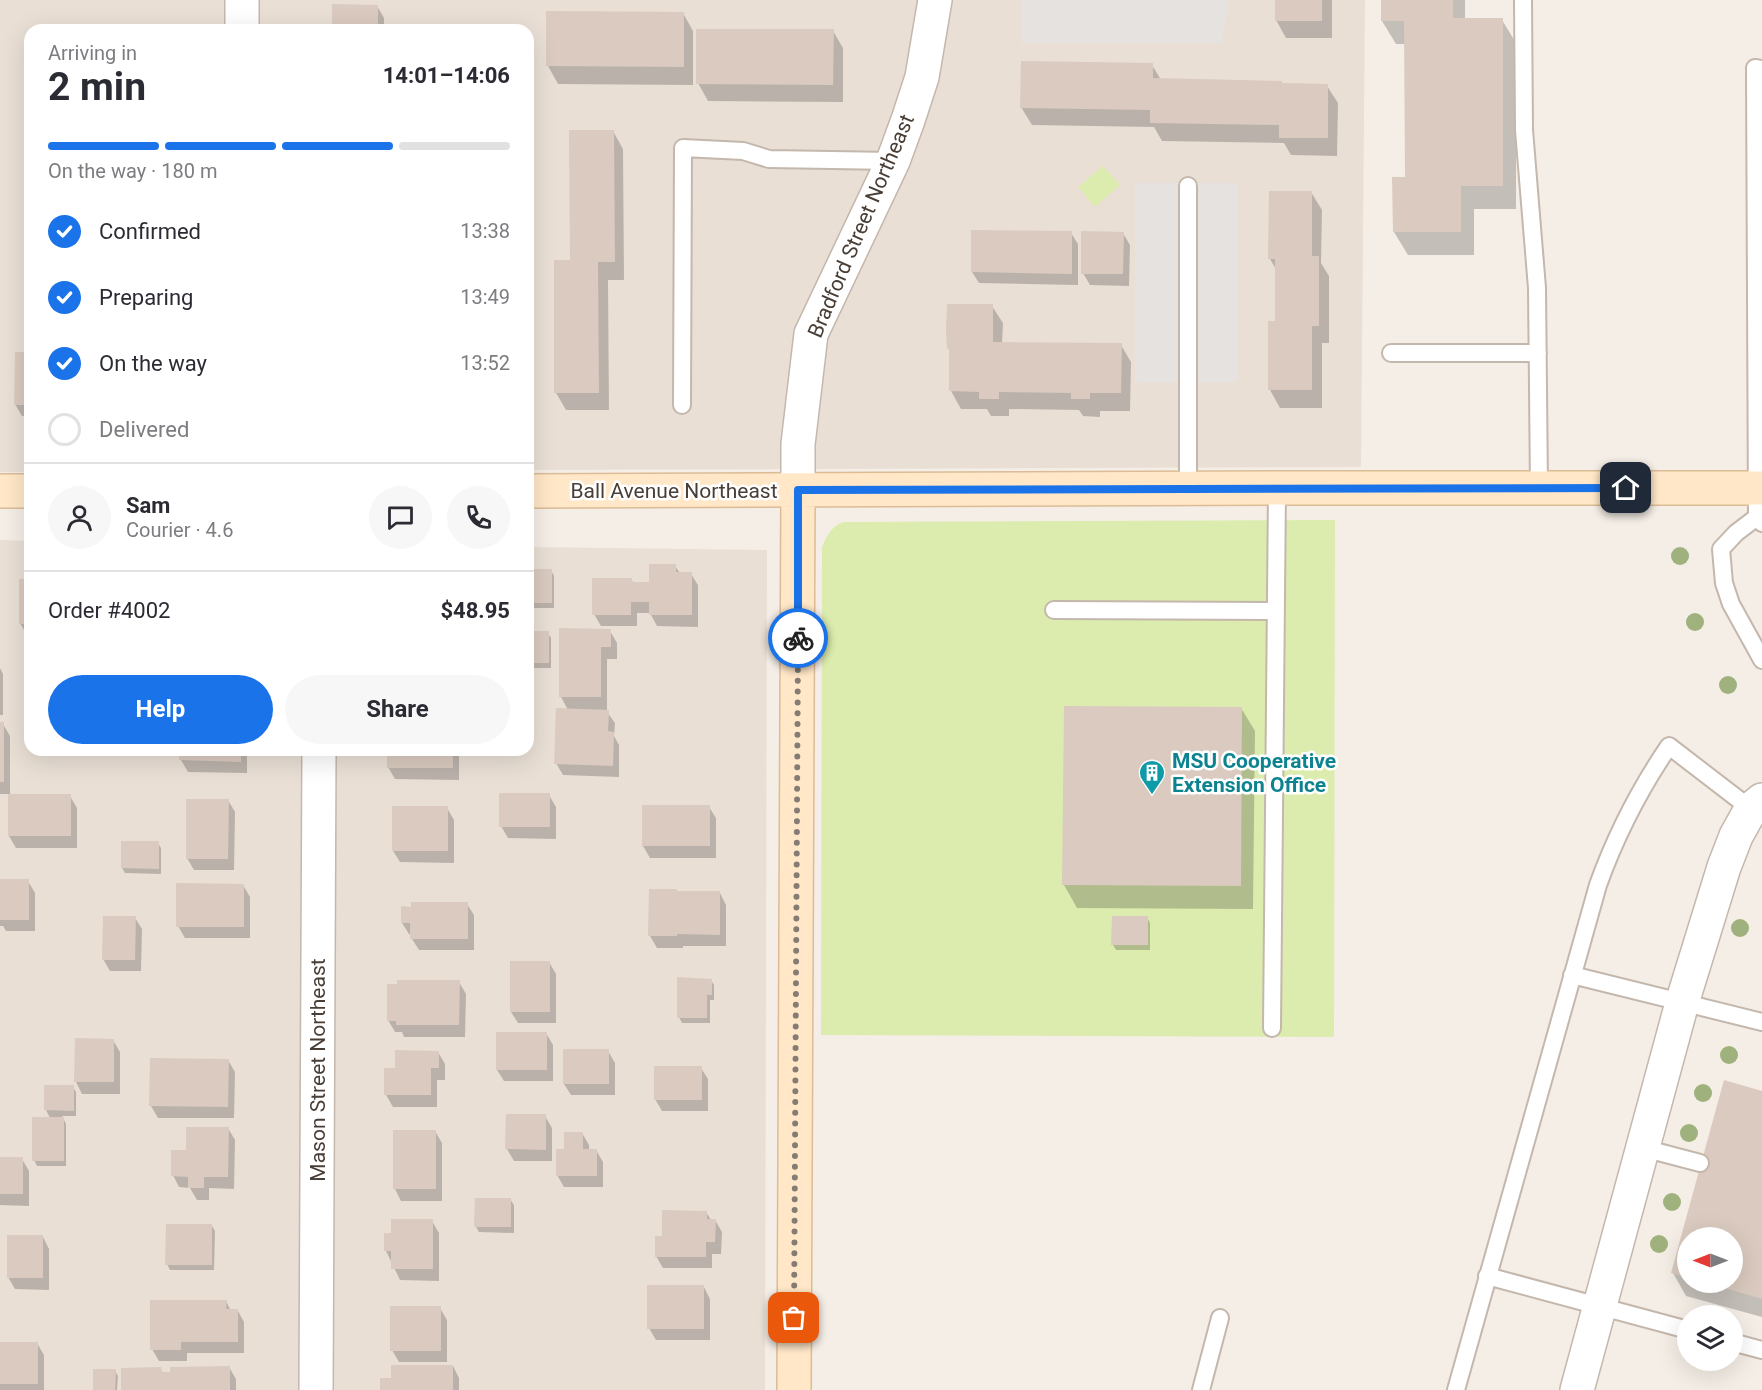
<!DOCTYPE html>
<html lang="en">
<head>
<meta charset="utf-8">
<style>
  :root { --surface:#fff; --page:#f7f7f7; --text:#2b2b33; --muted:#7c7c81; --line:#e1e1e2; --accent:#1a73e8 }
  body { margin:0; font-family:Roboto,sans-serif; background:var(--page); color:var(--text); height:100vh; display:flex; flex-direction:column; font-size:22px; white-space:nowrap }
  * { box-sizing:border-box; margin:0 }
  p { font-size:20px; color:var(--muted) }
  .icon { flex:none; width:33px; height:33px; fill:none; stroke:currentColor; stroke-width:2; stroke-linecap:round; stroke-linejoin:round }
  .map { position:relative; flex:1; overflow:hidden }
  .details { position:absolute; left:24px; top:24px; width:510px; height:732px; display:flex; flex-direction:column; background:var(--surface); border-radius:18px; box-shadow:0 6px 24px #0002 }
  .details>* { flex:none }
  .needle { width:39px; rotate:270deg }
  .fabs { position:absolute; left:1677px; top:1227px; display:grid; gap:12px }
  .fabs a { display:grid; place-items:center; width:66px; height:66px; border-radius:50%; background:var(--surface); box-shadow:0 6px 24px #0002; font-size:30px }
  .pin { position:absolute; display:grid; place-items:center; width:51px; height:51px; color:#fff; margin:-26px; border-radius:12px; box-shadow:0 3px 9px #0006 }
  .courier { position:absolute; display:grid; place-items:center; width:60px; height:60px; margin:-30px; border:4px solid #1a73e8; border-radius:50%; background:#fff; color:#222; box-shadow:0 2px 8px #0007 }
  .summary em { font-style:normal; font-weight:700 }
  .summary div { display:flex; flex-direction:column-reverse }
  .summary { display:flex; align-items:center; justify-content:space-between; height:102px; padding:0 24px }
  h1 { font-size:39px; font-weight:700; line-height:45px }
  .bar { display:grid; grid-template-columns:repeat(4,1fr); gap:9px 6px; align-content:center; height:72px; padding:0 24px }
  .bar i { height:8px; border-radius:4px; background:var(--line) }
  .bar .current { background:var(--accent) }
  .bar p { grid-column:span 4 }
  .line { display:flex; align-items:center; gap:15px; padding:0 24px; border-top:2px solid var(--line) }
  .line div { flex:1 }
  .round { display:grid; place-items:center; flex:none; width:63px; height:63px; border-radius:32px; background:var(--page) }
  ol { padding:0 24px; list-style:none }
  li { display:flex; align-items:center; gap:18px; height:66px }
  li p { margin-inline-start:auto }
  li .icon { padding:6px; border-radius:50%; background:var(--accent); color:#fff; stroke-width:4 }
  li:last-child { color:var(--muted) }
  li i { width:33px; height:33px; border:3px solid var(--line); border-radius:50% }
  .button { display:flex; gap:12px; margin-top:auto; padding:12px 24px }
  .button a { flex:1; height:69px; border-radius:36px; background:var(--accent); color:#fff; font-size:24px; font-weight:700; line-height:69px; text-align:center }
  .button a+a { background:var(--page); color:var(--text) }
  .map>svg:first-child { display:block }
  .residential { fill:#e9dfd5 }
  .green { fill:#dcecae }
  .parking { fill:#e6e2e0 }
  .shadow { fill:#0003; fill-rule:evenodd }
  .building { fill:#dacabf }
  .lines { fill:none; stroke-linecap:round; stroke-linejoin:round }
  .lane-casing { stroke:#c4b7ac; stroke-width:20 }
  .street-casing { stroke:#c4b7ac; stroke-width:36 }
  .secondary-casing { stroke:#dbbc96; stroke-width:36 }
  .lane { stroke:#fff; stroke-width:16 }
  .street { stroke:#fff; stroke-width:33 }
  .secondary { stroke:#ffe7c7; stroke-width:33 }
  .tree { fill:#9fb17c }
  .done { stroke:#857c74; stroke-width:6; stroke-dasharray:0 10.8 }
  .route { stroke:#1a73e8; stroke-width:8 }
  .labels { text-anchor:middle; stroke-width:5; stroke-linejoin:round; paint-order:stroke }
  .street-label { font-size:21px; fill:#493e36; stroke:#fff }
  .culture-label { font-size:21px; font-weight:bold; fill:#0d838f; stroke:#fff; text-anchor:start }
</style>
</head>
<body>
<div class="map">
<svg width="1762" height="1390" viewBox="0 0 1762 1390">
  <rect width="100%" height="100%" fill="#f5eee7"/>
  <!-- residential -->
  <path class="residential" d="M0 0H1365L1361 467 528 470V30H30V472H0Z
    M0 540 30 541V750H528V547L767 550 765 1390H0Z"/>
  <!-- green -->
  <path class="green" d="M1103 166 1120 185 1095 207 1078 187Z
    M1335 520 1334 1037 821 1035 822 547C827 535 831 527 843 522Z"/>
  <!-- parking -->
  <path class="parking" d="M1021 0H1228V9L1221 43H1021Z
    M1135 183H1237V382L1135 383Z"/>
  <!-- shadow -->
  <path class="shadow" d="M1276 0H1332V38H1286L1276 20Z
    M1382 0H1465V20H1502L1516 43V209H1474V255H1408L1394 232V178H1406V44H1396L1382 21Z
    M377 6 384 18V30H333Z
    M683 13 693 31V85L558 84 548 66Z
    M833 31 843 48V102L708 101 698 83Z
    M1152 65 1161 80 1327 86 1338 103 1337 156 1291 155 1284 143 1162 141 1154 127 1032 125 1021 107Z
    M613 131 623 149 624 280H608L609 410H566L556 393 571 261Z
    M1311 192 1322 210 1321 263 1329 276V343H1322V408H1280L1270 390 1277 322V271L1270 259Z
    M1071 233 1078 244V285L979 283 972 272Z
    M1123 233 1130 245 1129 286 1090 285 1083 273Z
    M992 306 1003 323 1002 344 1121 345 1131 362 1130 411H1100V417L1083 416 1079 410 1009 409V416H991L987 409H961L951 391V352L948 348Z
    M30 344V416H22L15 404 25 354Z
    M675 566 680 573 691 574 698 585V627L657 626 650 613H637V626H601L594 614 631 579 634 584H650Z
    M528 570H551L554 576V608H528Z
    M30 581V635H27L20 623Z
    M560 630 610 631 617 643V659H607V712L615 723 614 736 619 745V777L563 775 556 763 568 710 561 697Z
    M528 632 548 633 551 638V668H528Z
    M0 668 3 674V715H0Z
    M1241 708 1255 731 1253 909 1077 908 1064 885Z
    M0 724H3L10 736V796H70L77 808V848H16L9 836V794H0Z
    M181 750H247V773L188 772 181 760Z
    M388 750H459V780L395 779 388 767Z
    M549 795 556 807V839L508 838 501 826Z
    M228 800 235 812 234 870H194L187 858Z
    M709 807 716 818V858H650L643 846Z
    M447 808 454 820V863L400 862 393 851Z
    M158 843 161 848V874L125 873 122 868Z
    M0 881H28L35 893V931H6L3 926H0Z
    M243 885 250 897V938H185L178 926Z
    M650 890 678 893H720L726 905V946H683V948H657L650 936Z
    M467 904 474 915V950H419L412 939V934H409L402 923Z
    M1147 917 1150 923V950H1116L1113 945Z
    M135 918 142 929 141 971H110L103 959Z
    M549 962 556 974V1023H518L511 1012Z
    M711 980 714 985V1000H710V1023H682L679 1017Z
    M459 982 466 994 465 1037H404L402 1032H395L388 1020Z
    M546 1033 553 1045V1081H504L497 1070Z
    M113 1040 120 1052V1094H82L76 1082Z
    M608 1051 615 1063V1095H571L564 1084Z
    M438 1052 445 1064V1080H437V1107H393L386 1095 396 1070Z
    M151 1060H228L235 1072 234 1118H158L151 1106Z
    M701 1068 708 1079V1111H662L655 1099Z
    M1725 1081 1762 1092V1317L1686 1296 1673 1273ZM1688 1238H1732V1282H1688Z
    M73 1087 76 1092V1116H62L66 1124V1166H37L34 1160 50 1118 46 1110Z
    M545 1116 552 1128V1161H514L507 1149Z
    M228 1128 235 1140 234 1189 209 1188V1200H197L190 1188 179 1187 173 1175 187 1151Z
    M435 1131 442 1143V1201H401L395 1189Z
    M582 1133 589 1145V1150H596L603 1162V1187H564L557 1175 565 1150Z
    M0 1159H22L29 1171V1206L0 1205Z
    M510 1199 514 1205V1233L479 1232 476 1227Z
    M706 1212 711 1220H715L722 1232 721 1254H712V1268H663L656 1256 663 1237Z
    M432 1221 439 1233V1281L400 1280 386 1251 393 1234Z
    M212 1226 215 1231 214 1270H170L167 1264Z
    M43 1237 49 1249V1290L15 1289 8 1277Z
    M704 1287 710 1299V1340H656L649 1328Z
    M226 1301 231 1311H238L244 1322V1353H187V1361H159L152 1349Z
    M440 1308 447 1320V1362H399L392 1350Z
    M0 1343H37L44 1355V1390H0Z
    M453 1366 459 1378V1390H382L393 1379Z
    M229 1367 236 1379V1390H123L160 1368 163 1373Z
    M115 1371 118 1376 117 1390H95Z"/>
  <!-- building -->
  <path class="building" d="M1275 0H1322V21H1275Z
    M1381 0H1453V18H1503V186H1461V232H1393L1392 177H1405L1404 21H1381Z
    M332 4 378 5V30H332Z
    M546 11 684 12V67L546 66Z
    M101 27H143V30H101Z
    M696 29H834L833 85 696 84Z
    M1021 61 1153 63V78L1282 81V83L1328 84V138H1279V125L1150 123V110L1020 108Z
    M569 130H614L615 262H598L599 393H554V260H570Z
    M1269 191H1312V256H1319V326H1312V390H1268V321H1275V259H1268Z
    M971 230 1072 231V274L971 272Z
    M1081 231 1124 232 1123 274H1081Z
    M947 304H993V342L1122 343 1121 393H1090V399H1071V393L999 392V399H979V392L949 391V348H947L946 331Z
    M24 342H30V405H14L15 352H24Z
    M649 564H676V572H692V615H649V602H631V615H592V578H632V582H649Z
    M528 569H552V603H528Z
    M19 579H30V624H19Z
    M559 628 611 629V647H601V697H559Z
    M528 631H549V663H528Z
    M1064 706 1242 707 1241 886 1062 885Z
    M556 708 609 710 608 731 614 732 613 766 554 764Z
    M0 722H4V782H0Z
    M179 750H241V762L179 760Z
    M387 750H453V768H387Z
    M499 793H550V827H499Z
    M8 794H71V836H8Z
    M186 799H229L228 859H186Z
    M642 805H710V846H642Z
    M392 806H448V851H392Z
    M121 841H159V869L121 868Z
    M0 879H29V920H0Z
    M176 883 244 884V927H176Z
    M649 889H677V891H720V935L677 934V936H648Z
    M411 902H468V939H410V923H401V906L411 907Z
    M103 916H136L135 960H102Z
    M1112 916H1148V945H1111Z
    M510 961H550V1012H510Z
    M677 977 712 979V995H707V1018H677Z
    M397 980H460L459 1025H396V1021H387V984H397Z
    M496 1032H547V1070H496Z
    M75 1038 114 1039V1082H74Z
    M563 1049H609V1084H563Z
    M395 1050 439 1051V1068H431V1095H384V1068H395Z
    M150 1058 229 1059 228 1107 149 1106Z
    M654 1066H702V1100H654Z
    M1724 1080 1762 1091V1299L1707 1283 1732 1282V1238H1688V1278L1671 1273Z
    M44 1085H74V1111L44 1110Z
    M506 1114H546V1150L505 1149Z
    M32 1117H64V1161H32Z
    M186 1127H229L228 1177H204V1188H188V1177L171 1176V1150H186Z
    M393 1130H436V1189H393Z
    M564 1132H583V1149H597V1176H556V1149H564Z
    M0 1157H23V1194H0Z
    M475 1198H511V1227H474Z
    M662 1210 707 1211V1219H716L715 1242H706V1257H655V1236H662Z
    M391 1219H433V1269H391V1251H384V1233H391Z
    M166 1224H212V1265H165Z
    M7 1235H43V1278H7Z
    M647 1285H704V1329H647Z
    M150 1300H227L226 1309H238V1342H181V1350H150Z
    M390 1306H441V1351H390Z
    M0 1342H38V1384H0Z
    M391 1365H453V1390H380V1378H391Z
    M230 1366V1390H121V1368L161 1367 162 1372H170V1367Z
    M93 1369H116L115 1390H93Z"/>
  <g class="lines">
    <defs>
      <path id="lane" d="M1523 0 1524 130 1537 288 1539 488
        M1762 69 1755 68 1757 517 1762 523
        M1188 186V488
        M1391 353H1538
        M682 405 683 148 743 151 769 159 893 161
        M1757 517 1736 533 1721 549 1724 583 1731 604 1762 660
        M1054 610 1276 611
        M1572 975 1762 1022
        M1272 1028 1277 488
        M1643 1148 1700 1163
        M1487 1276 1688 1330
        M1732 1342 1762 1350
        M1201 1390 1220 1318
        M1456 1390 1598 885C1616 835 1639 790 1669 746L1751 809"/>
      <path id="street" d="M242 30V0
        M798 491V444L811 334 893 161 908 120 922 77 935 0
        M316 1390 319 750
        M1577 1390 1682 1003 1724 867 1736 836 1751 809 1762 800"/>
      <path id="secondary" d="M0 491H30
        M528 491 1277 488H1762
        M794 1390 798 491"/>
    </defs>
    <!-- lane casing -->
    <use href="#lane" class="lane-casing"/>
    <!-- street casing -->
    <use href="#street" class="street-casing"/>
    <!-- secondary casing -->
    <use href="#secondary" class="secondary-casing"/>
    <!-- lane -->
    <use href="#lane" class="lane"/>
    <!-- street -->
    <use href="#street" class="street"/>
    <!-- secondary -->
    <use href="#secondary" class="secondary"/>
  </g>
  <!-- trees -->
  <g class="tree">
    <circle cx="1680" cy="556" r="9"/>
    <circle cx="1695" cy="622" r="9"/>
    <circle cx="1728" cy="685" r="9"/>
    <circle cx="1740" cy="928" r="9"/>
    <circle cx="1729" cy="1055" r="9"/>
    <circle cx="1703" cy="1093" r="9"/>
    <circle cx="1689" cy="1133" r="9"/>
    <circle cx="1672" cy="1202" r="9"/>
    <circle cx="1659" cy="1244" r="9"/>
  </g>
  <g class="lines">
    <!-- done -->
    <path class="done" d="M794 1318 798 638"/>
    <!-- route -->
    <path class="route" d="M798 638V490L1626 488"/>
  </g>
  <!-- icons -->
  <defs>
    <symbol id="building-pin" viewBox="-11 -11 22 30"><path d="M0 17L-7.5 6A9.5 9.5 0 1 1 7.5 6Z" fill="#0f9aa8" stroke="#fff"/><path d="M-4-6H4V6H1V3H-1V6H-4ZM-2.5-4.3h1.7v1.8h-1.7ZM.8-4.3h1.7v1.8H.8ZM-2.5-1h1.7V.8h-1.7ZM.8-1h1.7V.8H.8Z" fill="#fff"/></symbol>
  </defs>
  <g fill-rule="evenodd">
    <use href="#building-pin" x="1137" y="758" width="30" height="40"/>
  </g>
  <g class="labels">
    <!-- street labels -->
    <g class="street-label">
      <text transform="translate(861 226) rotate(-67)" y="7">Bradford Street Northeast</text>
      <text x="674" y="498">Ball Avenue Northeast</text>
      <text transform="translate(318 1070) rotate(-90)" y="7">Mason Street Northeast</text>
    </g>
    <!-- culture labels -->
    <g class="culture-label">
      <text x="1172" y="768">MSU Cooperative<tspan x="1172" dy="24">Extension Office</tspan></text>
    </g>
  </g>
</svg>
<div class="fabs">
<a><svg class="needle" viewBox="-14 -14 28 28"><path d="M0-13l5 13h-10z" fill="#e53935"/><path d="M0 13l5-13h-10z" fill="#7c7c81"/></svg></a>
<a><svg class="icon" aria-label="layers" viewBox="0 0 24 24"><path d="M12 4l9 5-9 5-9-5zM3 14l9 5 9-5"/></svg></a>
</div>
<div class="pin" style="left:794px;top:1318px;background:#ea580c"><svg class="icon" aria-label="bag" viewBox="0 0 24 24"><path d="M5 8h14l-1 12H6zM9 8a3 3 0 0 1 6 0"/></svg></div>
<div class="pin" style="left:1626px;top:488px;background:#1f2937"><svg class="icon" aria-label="home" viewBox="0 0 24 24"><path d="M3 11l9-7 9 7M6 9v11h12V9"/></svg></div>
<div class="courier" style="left:798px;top:638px"><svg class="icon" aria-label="bike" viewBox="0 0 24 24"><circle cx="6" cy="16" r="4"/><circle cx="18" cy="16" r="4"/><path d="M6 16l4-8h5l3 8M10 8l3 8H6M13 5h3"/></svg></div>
<section class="details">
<div class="summary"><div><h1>2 min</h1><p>Arriving in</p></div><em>14:01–14:06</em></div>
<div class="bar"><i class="current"></i><i class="current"></i><i class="current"></i><i></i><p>On the way · 180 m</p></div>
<ol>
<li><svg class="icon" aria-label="check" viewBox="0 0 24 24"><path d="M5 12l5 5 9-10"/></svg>Confirmed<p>13:38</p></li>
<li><svg class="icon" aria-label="check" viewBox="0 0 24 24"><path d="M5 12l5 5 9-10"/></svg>Preparing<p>13:49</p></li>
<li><svg class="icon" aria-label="check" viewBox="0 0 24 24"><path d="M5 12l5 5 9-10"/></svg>On the way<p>13:52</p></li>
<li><i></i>Delivered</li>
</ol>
<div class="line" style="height:108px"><a class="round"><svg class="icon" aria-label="person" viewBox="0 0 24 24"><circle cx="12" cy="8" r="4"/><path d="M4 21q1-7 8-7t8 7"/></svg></a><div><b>Sam</b><p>Courier · 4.6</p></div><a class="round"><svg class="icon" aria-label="chat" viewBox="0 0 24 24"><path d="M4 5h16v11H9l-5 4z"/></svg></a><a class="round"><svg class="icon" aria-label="phone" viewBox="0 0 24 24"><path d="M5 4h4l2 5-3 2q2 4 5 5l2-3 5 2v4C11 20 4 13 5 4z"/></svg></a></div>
<div class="line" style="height:78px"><div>Order #4002</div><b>$48.95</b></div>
<div class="button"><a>Help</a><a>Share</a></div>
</section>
</div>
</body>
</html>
